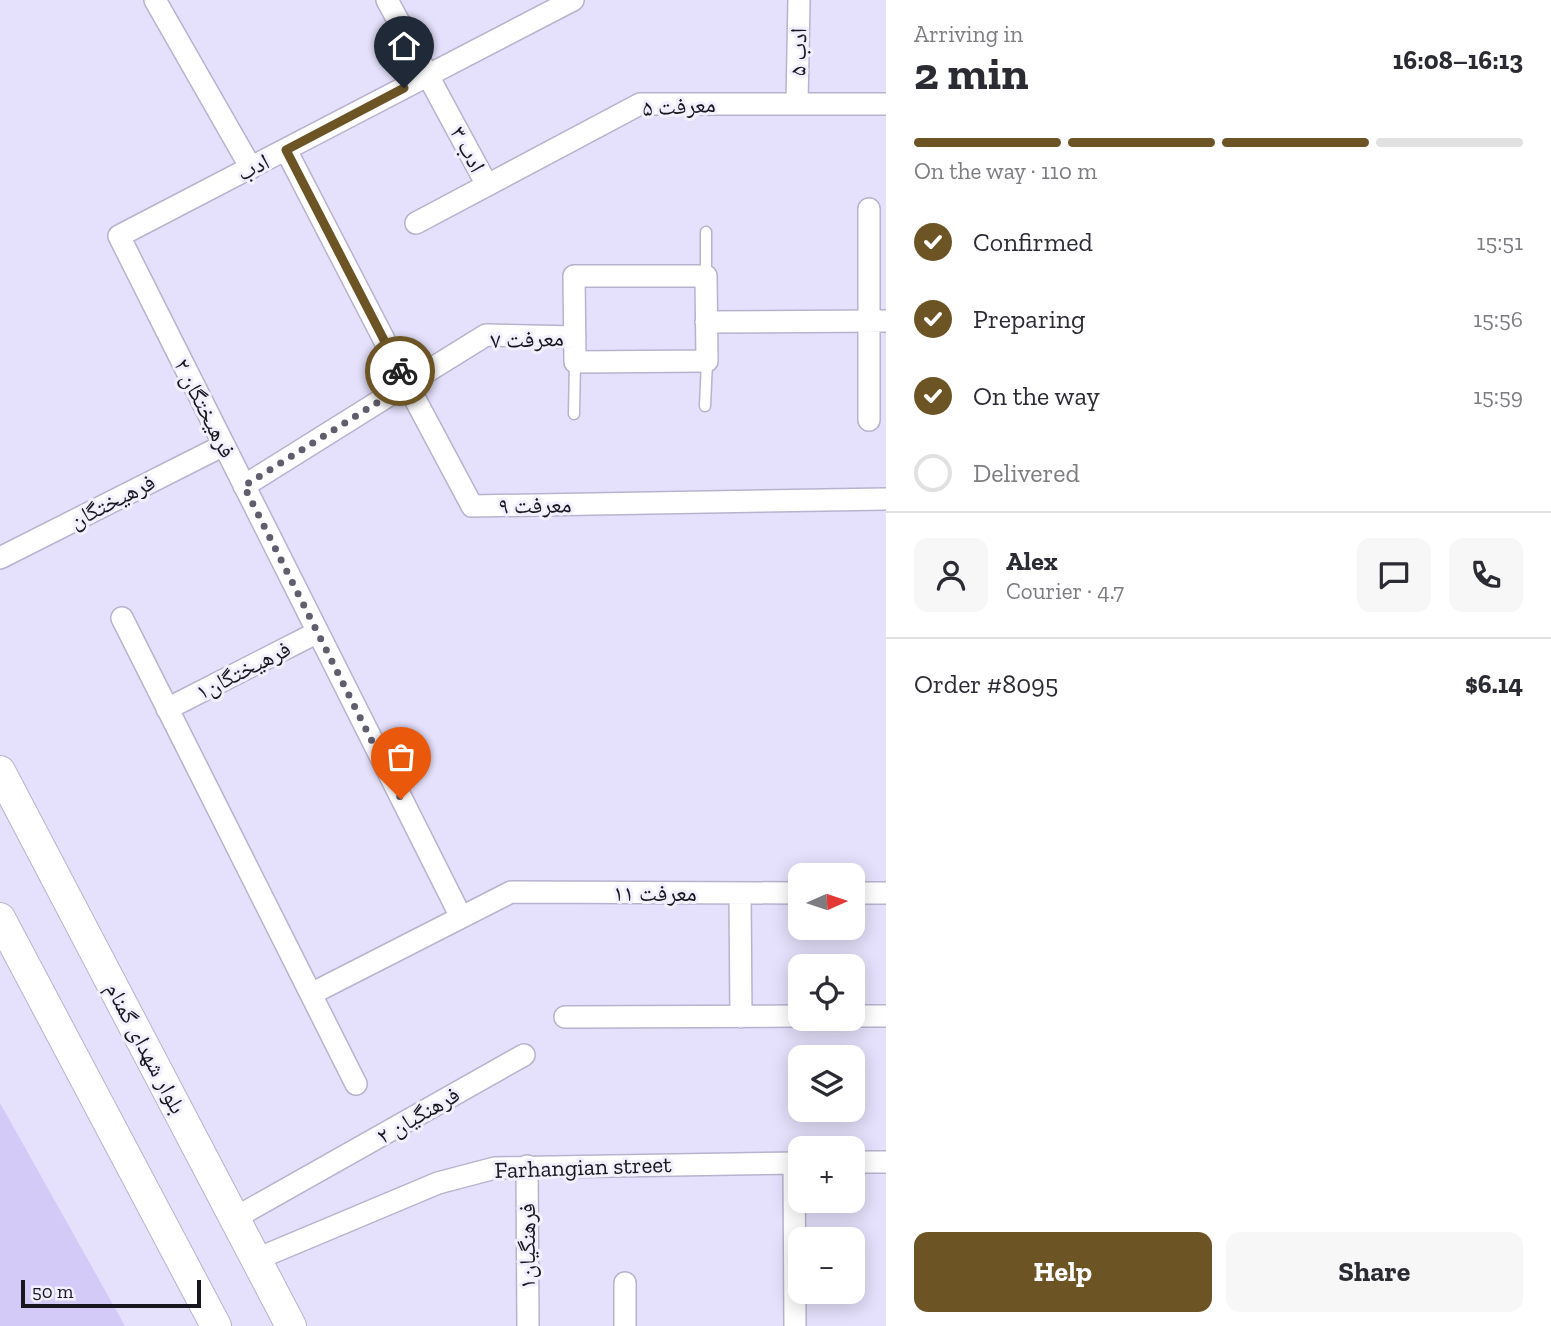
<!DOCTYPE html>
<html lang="en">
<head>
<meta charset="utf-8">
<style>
  :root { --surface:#fff; --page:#f7f7f7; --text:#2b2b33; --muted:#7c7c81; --line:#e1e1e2; --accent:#6c5425 }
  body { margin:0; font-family:"Zilla Slab","Noto Naskh Arabic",serif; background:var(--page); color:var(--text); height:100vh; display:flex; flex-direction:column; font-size:26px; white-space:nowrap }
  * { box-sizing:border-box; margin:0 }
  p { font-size:23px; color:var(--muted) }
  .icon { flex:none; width:38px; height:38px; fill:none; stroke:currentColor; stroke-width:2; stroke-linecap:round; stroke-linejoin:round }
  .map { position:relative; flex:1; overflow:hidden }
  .details { display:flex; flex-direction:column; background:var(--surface); width:665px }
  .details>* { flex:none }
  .needle { width:46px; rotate:87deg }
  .buttons { position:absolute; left:788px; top:863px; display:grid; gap:14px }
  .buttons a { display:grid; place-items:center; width:77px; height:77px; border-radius:14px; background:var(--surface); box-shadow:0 4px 18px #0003; font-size:35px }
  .scale { position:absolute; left:21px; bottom:18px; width:180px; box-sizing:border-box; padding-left:7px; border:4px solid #18161f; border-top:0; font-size:19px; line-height:24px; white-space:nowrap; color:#18161f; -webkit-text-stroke:5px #f2efff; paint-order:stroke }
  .pin { position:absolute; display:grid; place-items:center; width:60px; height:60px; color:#fff; margin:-72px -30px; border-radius:50% 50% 50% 0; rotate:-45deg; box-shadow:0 0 7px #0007 }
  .pin .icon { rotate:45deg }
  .courier { position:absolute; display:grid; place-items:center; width:70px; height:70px; margin:-35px; border:5px solid #6c5425; border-radius:50%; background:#fff; color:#222; box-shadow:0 2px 9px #0007 }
  .headline em { font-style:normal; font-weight:800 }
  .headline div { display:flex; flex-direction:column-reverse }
  .headline { display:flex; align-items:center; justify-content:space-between; height:119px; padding:0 28px }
  h1 { font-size:46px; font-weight:800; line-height:52px }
  .bar { display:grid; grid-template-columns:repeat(4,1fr); gap:10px 7px; align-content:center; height:84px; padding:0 28px }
  .bar i { height:9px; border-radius:5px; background:var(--line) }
  .bar .on { background:var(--accent) }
  .bar p { grid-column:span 4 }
  .line { display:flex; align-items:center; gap:18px; padding:0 28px; border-top:2px solid var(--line) }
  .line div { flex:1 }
  .round { display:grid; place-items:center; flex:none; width:74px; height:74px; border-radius:14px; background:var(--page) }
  ol { padding:0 28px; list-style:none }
  li { display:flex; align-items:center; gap:21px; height:77px }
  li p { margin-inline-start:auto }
  li .icon { padding:7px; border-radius:50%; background:var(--accent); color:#fff; stroke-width:4 }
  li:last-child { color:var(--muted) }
  li i { width:38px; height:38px; border:4px solid var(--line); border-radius:50% }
  .button { display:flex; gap:14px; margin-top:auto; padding:14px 28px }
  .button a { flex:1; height:80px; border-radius:14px; background:var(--accent); color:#fff; font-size:28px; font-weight:800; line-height:80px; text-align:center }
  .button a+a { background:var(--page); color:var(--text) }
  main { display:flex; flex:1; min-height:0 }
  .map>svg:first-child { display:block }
  .green { fill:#d4caf8 }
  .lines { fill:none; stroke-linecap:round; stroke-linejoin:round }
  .lane-casing { stroke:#b8b3cd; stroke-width:13 }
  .street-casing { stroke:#b8b3cd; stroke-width:24 }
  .secondary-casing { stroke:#b8b3cd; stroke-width:32 }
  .lane { stroke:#fff; stroke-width:10 }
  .street { stroke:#fff; stroke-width:21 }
  .secondary { stroke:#fff; stroke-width:30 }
  .done { stroke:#605d6c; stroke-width:7; stroke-dasharray:0 12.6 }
  .route { stroke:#6c5425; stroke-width:9 }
  .labels { text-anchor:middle; stroke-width:6; stroke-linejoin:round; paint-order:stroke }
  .street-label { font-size:23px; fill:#18161f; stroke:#f2efff }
</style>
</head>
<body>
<main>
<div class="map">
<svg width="886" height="1326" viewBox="0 0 886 1326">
  <rect width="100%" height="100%" fill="#e5e0fb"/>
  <!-- green -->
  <path class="green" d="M0 1103 125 1326H0Z"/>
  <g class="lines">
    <defs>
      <path id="lane" d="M706 276V232
        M705 406 707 361
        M574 414 575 362"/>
      <path id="street" d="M155 0 251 168
        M387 0 487 185
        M797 104 799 0
        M286 150 407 384 486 335 575 337
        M869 209V420
        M416 223 640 104H886
        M574 276H706L707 361 575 362Z
        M706 322 886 321
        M244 486 407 384 472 506 886 499
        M0 558 224 445
        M122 618 356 1084
        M167 709 318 632
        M740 893 741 1017
        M852 893H886
        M461 917 119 236 573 0
        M311 994 511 892 800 893
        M852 1016H886
        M565 1017 800 1016
        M852 1162H886
        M794 1163 795 1326
        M527 1166 528 1326
        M235 1218 524 1055
        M257 1259 438 1183 495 1168 800 1163
        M625 1283V1326"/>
      <path id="secondary" d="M0 771 291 1326
        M0 918 216 1326"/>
    </defs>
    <!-- lane casing -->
    <use href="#lane" class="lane-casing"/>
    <!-- street casing -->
    <use href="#street" class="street-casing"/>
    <!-- secondary casing -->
    <use href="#secondary" class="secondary-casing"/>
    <!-- lane -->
    <use href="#lane" class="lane"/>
    <!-- street -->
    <use href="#street" class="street"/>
    <!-- secondary -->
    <use href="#secondary" class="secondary"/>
  </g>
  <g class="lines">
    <!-- done -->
    <path class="done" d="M400 371 407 384 244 486 401 799"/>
    <!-- route -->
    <path class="route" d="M400 371 286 150 404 88"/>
  </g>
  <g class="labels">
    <!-- street labels -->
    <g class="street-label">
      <text transform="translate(798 52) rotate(-89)" y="8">ادب ۵</text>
      <text transform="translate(679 106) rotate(-3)" y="8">معرفت ۵</text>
      <text transform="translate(468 149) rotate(62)" y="8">ادب ۳</text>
      <text transform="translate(253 167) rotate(-27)" y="8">ادب</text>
      <text transform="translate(527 339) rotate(-2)" y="8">معرفت ۷</text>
      <text transform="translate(205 408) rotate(63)" y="8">فرهیختگان ۲</text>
      <text transform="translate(112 501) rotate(-27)" y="8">فرهیختگان</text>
      <text transform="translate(535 505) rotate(-1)" y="8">معرفت ۹</text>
      <text transform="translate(243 670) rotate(-27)" y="8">فرهیختگان۱</text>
      <text x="655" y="901">معرفت ۱۱</text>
      <text transform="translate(146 1048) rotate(62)" y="8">بلوار شهدای گمنام</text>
      <text transform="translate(418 1115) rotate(-30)" y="8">فرهنگیان ۲</text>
      <text transform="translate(583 1167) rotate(-2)" y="8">Farhangian street</text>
      <text transform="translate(527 1246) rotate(-90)" y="8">فرهنگیان۱</text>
    </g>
  </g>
</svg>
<div class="buttons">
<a><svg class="needle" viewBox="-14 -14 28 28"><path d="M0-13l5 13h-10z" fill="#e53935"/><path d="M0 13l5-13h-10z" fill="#7c7c81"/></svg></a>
<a><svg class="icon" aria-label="locate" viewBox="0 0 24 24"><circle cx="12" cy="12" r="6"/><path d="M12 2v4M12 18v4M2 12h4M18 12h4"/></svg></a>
<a><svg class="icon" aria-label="layers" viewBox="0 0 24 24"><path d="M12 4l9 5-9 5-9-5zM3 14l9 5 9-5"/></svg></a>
<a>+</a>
<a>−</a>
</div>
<div class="scale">50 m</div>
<div class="pin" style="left:401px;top:799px;background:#ea580c"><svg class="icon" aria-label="bag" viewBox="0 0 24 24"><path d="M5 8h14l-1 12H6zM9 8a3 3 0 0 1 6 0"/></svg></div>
<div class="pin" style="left:404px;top:88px;background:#1f2937"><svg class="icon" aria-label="home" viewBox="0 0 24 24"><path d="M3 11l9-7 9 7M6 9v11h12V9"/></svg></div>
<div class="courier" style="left:400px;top:371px"><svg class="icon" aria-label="bike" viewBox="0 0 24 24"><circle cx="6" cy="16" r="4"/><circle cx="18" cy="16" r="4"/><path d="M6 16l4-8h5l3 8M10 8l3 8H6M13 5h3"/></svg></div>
</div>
<section class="details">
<div class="headline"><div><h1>2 min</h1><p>Arriving in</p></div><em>16:08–16:13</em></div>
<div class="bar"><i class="on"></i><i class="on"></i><i class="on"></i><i></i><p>On the way · 110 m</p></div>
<ol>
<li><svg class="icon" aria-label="check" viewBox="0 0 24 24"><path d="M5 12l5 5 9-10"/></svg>Confirmed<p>15:51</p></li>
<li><svg class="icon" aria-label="check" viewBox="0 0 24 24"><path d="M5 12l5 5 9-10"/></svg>Preparing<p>15:56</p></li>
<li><svg class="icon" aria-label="check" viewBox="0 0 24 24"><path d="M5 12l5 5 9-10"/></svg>On the way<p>15:59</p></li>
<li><i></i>Delivered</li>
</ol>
<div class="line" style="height:126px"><a class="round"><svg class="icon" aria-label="person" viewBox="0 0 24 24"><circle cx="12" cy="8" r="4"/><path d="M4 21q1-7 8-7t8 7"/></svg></a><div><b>Alex</b><p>Courier · 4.7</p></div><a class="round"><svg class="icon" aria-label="chat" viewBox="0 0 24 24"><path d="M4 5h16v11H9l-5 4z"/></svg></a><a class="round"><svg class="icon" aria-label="phone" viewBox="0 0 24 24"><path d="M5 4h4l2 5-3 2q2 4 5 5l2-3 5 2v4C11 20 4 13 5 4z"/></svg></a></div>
<div class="line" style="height:91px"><div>Order #8095</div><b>$6.14</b></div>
<div class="button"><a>Help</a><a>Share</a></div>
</section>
</main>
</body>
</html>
